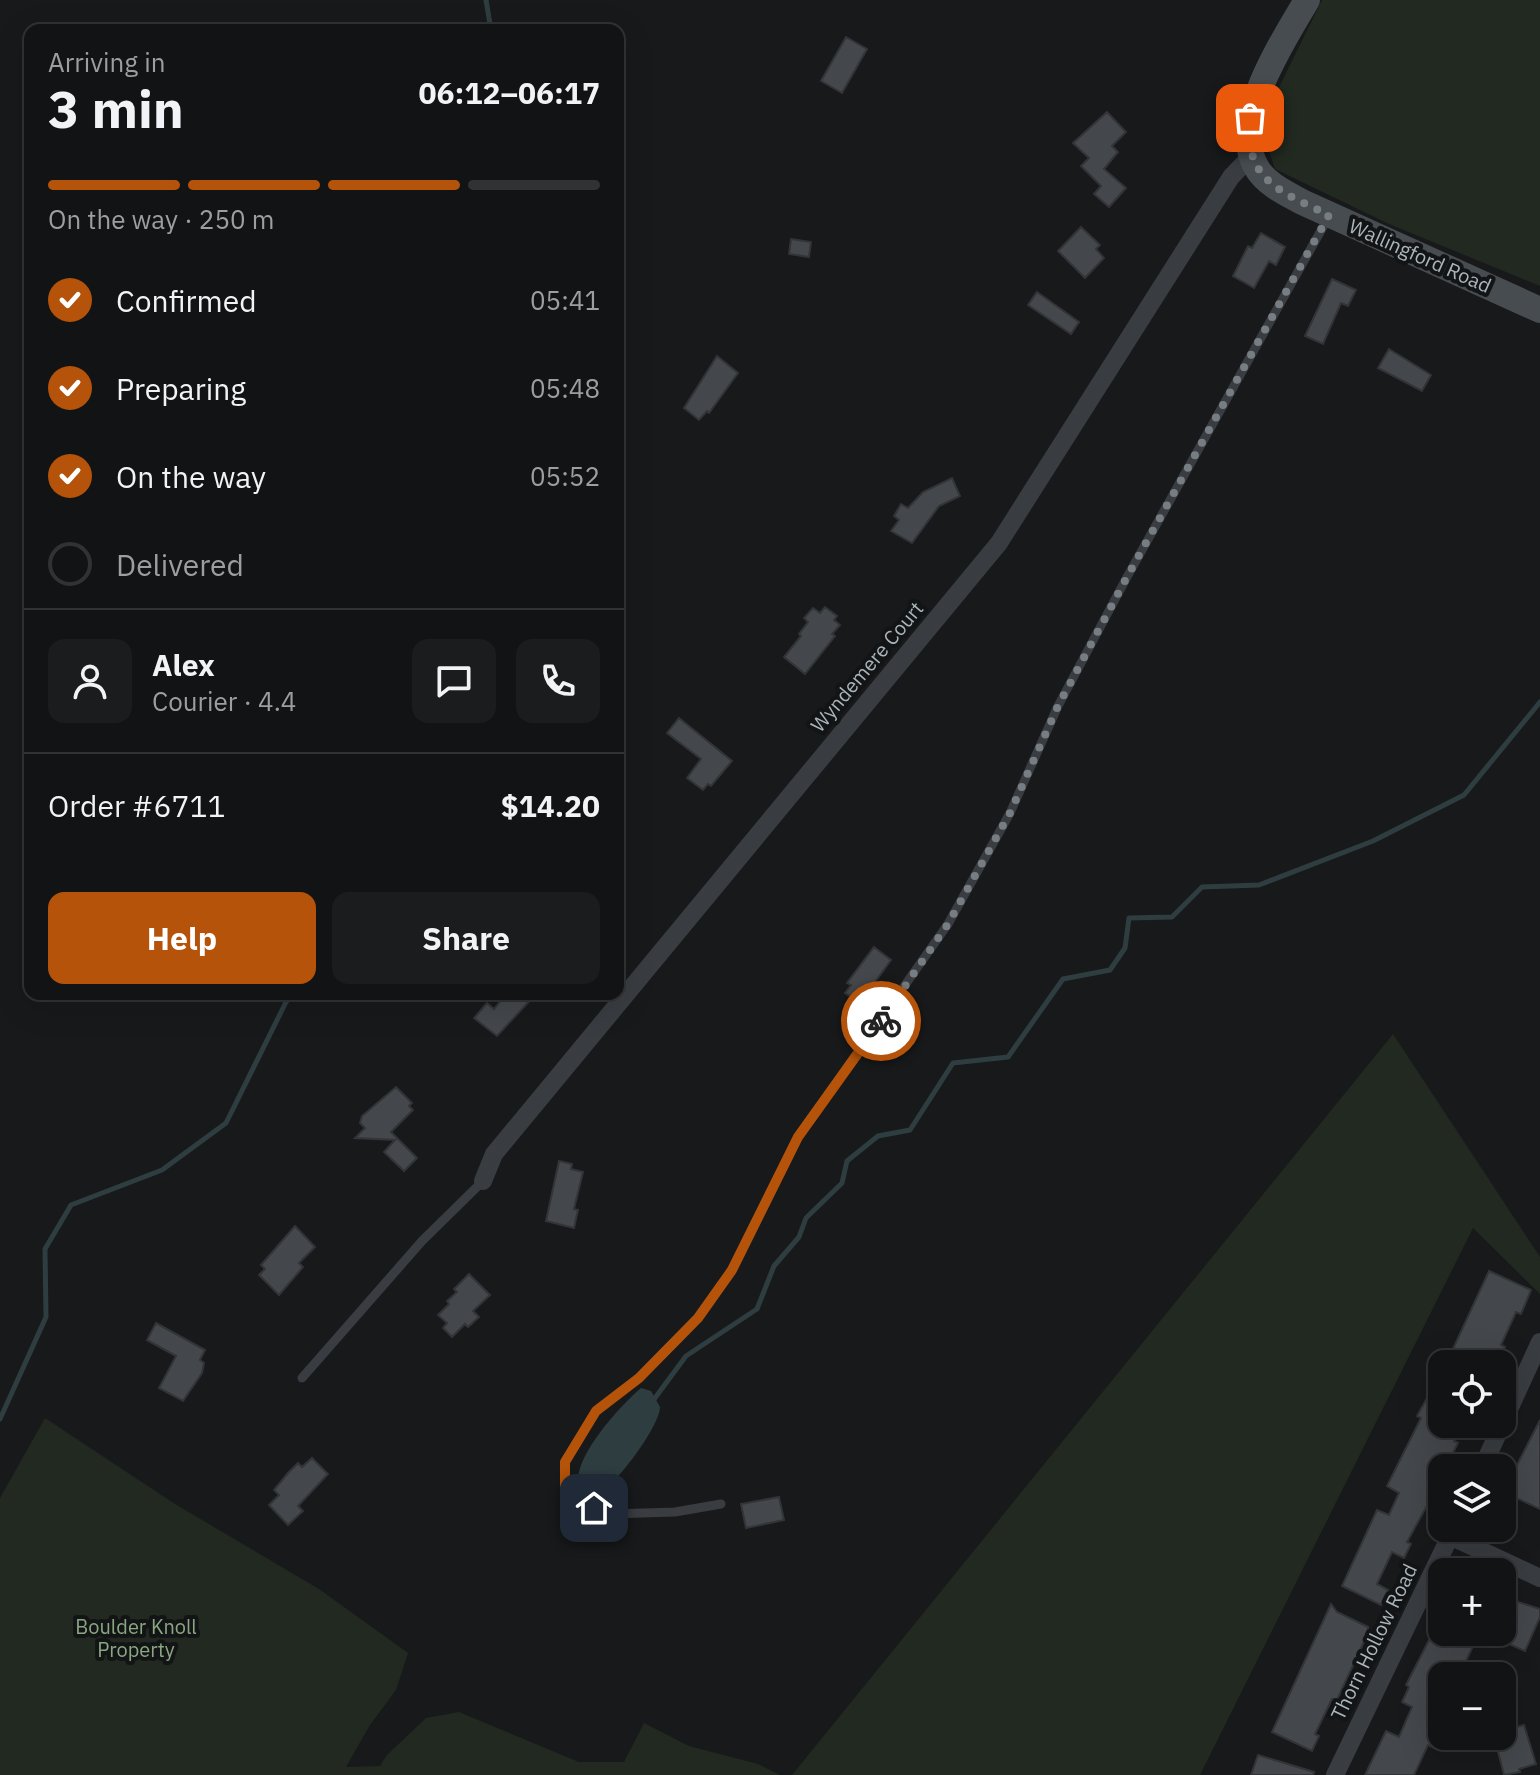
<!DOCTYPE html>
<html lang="en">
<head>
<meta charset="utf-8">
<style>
  :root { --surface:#121314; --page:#1b1c1d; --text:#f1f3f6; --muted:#9c9ea0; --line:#313234; --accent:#b45309 }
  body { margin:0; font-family:"IBM Plex Sans",sans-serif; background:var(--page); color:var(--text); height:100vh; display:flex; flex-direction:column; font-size:30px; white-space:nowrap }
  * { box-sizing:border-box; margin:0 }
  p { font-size:26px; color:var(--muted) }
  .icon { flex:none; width:44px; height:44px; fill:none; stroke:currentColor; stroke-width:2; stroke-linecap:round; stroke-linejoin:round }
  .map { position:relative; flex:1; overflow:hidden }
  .side { position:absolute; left:24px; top:24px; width:600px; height:976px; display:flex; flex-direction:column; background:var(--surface); border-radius:16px; box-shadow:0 8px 32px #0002,0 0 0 2px var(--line) }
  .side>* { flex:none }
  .fabs { position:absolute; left:1428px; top:1350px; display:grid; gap:16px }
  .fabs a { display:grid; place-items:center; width:88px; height:88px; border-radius:16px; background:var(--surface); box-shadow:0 8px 32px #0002,0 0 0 2px var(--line); font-size:40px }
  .pin { position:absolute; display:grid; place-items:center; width:68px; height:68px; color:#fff; margin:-34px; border-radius:16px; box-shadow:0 4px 12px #0006 }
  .courier { position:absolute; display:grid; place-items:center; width:80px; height:80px; margin:-40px; border:6px solid #b45309; border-radius:50%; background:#fff; color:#222; box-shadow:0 2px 10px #0007 }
  .overview em { font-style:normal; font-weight:700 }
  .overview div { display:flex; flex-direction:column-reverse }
  .overview { display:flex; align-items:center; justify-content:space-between; height:136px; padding:0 24px }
  h1 { font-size:52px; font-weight:700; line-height:60px }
  .bar { display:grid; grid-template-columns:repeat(4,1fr); gap:12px 8px; align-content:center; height:96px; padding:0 24px }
  .bar i { height:10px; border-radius:6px; background:var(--line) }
  .bar .active { background:var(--accent) }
  .bar p { grid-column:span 4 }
  .line { display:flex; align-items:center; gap:20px; padding:0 24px; border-top:2px solid var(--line) }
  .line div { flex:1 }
  .round { display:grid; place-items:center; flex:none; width:84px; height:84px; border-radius:16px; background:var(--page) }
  ol { padding:0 24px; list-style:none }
  li { display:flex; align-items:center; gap:24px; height:88px }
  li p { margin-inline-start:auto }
  li .icon { padding:8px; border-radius:50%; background:var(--accent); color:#fff; stroke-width:4 }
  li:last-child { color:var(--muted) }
  li i { width:44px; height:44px; border:4px solid var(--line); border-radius:50% }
  .action { display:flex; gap:16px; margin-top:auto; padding:16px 24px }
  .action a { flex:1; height:92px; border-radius:16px; background:var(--accent); color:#fff; font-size:32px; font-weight:700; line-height:92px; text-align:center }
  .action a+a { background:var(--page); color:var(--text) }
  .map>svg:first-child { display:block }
  .green { fill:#212920 }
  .water { fill:#2e3d40 }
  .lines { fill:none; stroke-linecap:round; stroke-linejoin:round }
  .stream { stroke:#2e3d40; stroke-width:5 }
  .building { fill:#44474b; stroke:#323437; stroke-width:2 }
  .lane { stroke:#393c40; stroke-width:9 }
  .street { stroke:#393c40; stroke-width:18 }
  .secondary { stroke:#474c50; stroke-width:26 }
  .done { stroke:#777e83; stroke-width:8; stroke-dasharray:0 14.4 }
  .route { stroke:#b45309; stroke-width:10 }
  .labels { text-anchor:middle; stroke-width:8; stroke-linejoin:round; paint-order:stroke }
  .street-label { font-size:20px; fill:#aab5bb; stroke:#131416 }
  .park-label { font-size:20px; fill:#8aa781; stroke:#131416 }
</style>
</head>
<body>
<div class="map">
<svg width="1540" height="1775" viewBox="0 0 1540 1775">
  <rect width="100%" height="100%" fill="#18191b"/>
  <!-- green -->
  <path class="green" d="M1322 0H1540V286L1389 224 1275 169 1265 139V116Z
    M1393 1034 1540 1257V1294L1473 1228 1200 1775H792Z
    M45 1418 175 1504 319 1589 408 1653 396 1690 370 1725 346 1767 380 1766 386 1756 426 1718 459 1712 579 1762H624L644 1723 689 1746 758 1764 780 1775H0V1498Z"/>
  <!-- water -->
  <path class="water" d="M641 1388 651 1391 660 1407C660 1426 616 1485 598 1494 597 1495 587 1496 586 1496 556 1473 622 1404 641 1388Z"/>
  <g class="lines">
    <!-- stream -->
    <path class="stream" d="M486 0 491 30
      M652 1402 686 1356 757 1309 774 1266 799 1237 806 1218 842 1183 847 1161 878 1136 910 1130 953 1063 1008 1057 1063 979 1110 970 1125 948 1129 918 1172 917 1202 887 1259 885 1373 841 1464 795 1540 702
      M0 1419 46 1317 45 1249 71 1205 162 1170 226 1123 286 1002 294 994"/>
  </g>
  <!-- building -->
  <path class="building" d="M846 37 867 49 842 93 821 81Z
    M1107 112 1126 132 1112 146 1118 152 1104 169 1126 188 1109 207 1094 194 1101 186 1081 166 1089 158 1073 143Z
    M1081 227 1100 245 1096 249 1104 258 1085 278 1058 251Z
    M1261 233 1285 247 1276 265 1269 261 1254 288 1233 276 1248 246 1252 248Z
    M791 239 811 242 809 257 789 254Z
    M1332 279 1356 290 1348 306 1341 303 1323 344 1305 336Z
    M1037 292 1079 322 1071 334 1028 305Z
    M1389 349 1431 375 1422 391 1378 368Z
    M717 356 738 373 709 413 707 411 699 420 684 408Z
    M952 478 960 496 939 506 912 543 891 531 899 520 894 516 901 504 908 508 923 492Z
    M825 607 837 616 834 620 840 625 832 634 835 636 805 674 784 657 801 636 799 634 808 622 804 618 813 608 820 613Z
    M679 718 732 761 711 786 708 784 703 790 687 778 701 759 667 733Z
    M874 947 891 960 865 996 862 994 857 1001 845 993 851 985 847 983Z
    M506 994H536L497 1036 474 1018 487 1003 494 1009Z
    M396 1087 412 1103 409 1106 413 1110 391 1132 417 1158 404 1171 384 1152 395 1140 355 1138 365 1128 360 1123 362 1116Z
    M559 1161 572 1164 571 1169 583 1172 574 1209 578 1210 574 1228 546 1221Z
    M295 1226 315 1247 299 1263 303 1267 279 1295 259 1275 265 1269 261 1265Z
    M1489 1271 1531 1290 1521 1314 1516 1312 1501 1345 1505 1347 1496 1364H1446Z
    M469 1274 490 1295 473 1311 479 1317 468 1327 465 1324 452 1337 443 1328 447 1323 438 1315 449 1304 447 1301 457 1292 454 1289Z
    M156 1323 205 1350 200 1360 204 1363 202 1373 183 1401 159 1388 176 1356 147 1340Z
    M1442 1371V1424H1463L1454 1441 1458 1443 1451 1457 1447 1455 1435 1479 1440 1482 1407 1542 1411 1544 1404 1558 1392 1552 1377 1584 1388 1590 1381 1605 1342 1586 1377 1510 1389 1515 1399 1493 1387 1486 1421 1418 1417 1416Z
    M1540 1420V1509L1512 1496 1517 1484 1506 1478 1513 1463 1517 1465Z
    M312 1458 328 1474 298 1506 303 1511 288 1525 269 1505 279 1495 274 1490 288 1473 298 1463 302 1467Z
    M779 1497 784 1520 746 1528 741 1504Z
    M1512 1600 1540 1609V1617L1525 1651 1502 1641V1617Z
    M1331 1604 1337 1612 1368 1627V1633L1337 1700 1332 1699 1315 1734 1319 1736 1312 1751 1272 1732Z
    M1448 1632 1474 1644 1461 1672 1442 1663V1730L1434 1748 1428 1745 1414 1775H1365L1386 1731 1399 1737 1412 1707 1402 1702 1409 1687 1406 1685 1430 1638 1442 1644Z
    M1524 1725 1536 1764 1519 1769 1520 1772 1504 1775 1494 1736H1502V1731Z
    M1258 1755 1314 1772 1313 1775H1251Z"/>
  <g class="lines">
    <!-- lane -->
    <path class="lane" d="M302 1378 422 1241 483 1181
      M721 1504 675 1512 611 1514 577 1502 565 1485V1462L596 1411 639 1378 698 1318 732 1270 798 1137 948 924 1010 813 1058 706 1127 577 1328 218"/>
    <!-- street -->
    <path class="street" d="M483 1181 494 1154 999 543 1231 177 1251 156
      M1482 1468 1540 1342
      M1450 1536 1540 1578
      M1335 1775 1454 1528"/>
    <!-- secondary -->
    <path class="secondary" d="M1307 0C1284 40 1227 124 1258 170 1268 185 1286 193 1302 202L1540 310"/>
  </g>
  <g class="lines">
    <!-- done -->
    <path class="done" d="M881 1021 948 924 1010 813 1058 706 1127 577 1329 215C1281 192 1243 180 1250 118"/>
    <!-- route -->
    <path class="route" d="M594 1508 577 1502 565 1485V1462L596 1411 639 1378 698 1318 732 1270 798 1137 881 1021"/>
  </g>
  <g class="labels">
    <!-- street labels -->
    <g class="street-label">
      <text transform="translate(1420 256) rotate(24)" y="7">Wallingford Road</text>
      <text transform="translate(867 667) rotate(-50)" y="7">Wyndemere Court</text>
      <text transform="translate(1374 1642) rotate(-64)" y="7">Thorn Hollow Road</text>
    </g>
    <!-- park labels -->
    <g class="park-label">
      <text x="136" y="1634">Boulder Knoll<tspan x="136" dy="23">Property</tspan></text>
    </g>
  </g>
</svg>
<div class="fabs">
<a><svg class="icon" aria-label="locate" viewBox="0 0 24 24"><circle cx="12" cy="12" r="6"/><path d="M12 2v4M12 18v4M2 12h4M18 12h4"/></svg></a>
<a><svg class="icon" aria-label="layers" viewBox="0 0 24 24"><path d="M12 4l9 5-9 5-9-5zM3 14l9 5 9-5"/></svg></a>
<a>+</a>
<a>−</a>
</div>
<div class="pin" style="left:1250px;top:118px;background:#ea580c"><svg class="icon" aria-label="bag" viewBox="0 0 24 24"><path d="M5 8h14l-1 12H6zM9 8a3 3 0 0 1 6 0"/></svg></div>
<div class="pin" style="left:594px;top:1508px;background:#1f2937"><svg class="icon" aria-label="home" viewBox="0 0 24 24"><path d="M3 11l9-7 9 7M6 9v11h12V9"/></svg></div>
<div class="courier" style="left:881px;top:1021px"><svg class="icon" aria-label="bike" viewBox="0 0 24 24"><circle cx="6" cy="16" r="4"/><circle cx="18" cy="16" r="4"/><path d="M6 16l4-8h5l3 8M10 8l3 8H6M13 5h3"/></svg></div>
<section class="side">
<div class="overview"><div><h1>3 min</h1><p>Arriving in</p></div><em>06:12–06:17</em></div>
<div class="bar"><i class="active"></i><i class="active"></i><i class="active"></i><i></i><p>On the way · 250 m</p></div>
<ol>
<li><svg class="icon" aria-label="check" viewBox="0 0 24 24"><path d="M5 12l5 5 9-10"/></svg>Confirmed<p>05:41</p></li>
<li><svg class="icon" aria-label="check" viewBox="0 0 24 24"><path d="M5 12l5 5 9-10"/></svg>Preparing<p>05:48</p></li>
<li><svg class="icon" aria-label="check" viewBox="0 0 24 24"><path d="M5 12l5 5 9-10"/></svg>On the way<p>05:52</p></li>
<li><i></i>Delivered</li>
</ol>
<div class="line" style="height:144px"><a class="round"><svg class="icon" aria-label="person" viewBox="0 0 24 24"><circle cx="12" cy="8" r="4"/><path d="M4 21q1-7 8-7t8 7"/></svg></a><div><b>Alex</b><p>Courier · 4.4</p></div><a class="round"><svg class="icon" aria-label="chat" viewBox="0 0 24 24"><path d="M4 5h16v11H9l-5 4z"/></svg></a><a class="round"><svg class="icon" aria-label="phone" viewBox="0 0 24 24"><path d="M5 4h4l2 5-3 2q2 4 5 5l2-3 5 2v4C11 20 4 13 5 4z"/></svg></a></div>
<div class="line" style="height:104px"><div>Order #6711</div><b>$14.20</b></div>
<div class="action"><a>Help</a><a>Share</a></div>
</section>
</div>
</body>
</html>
